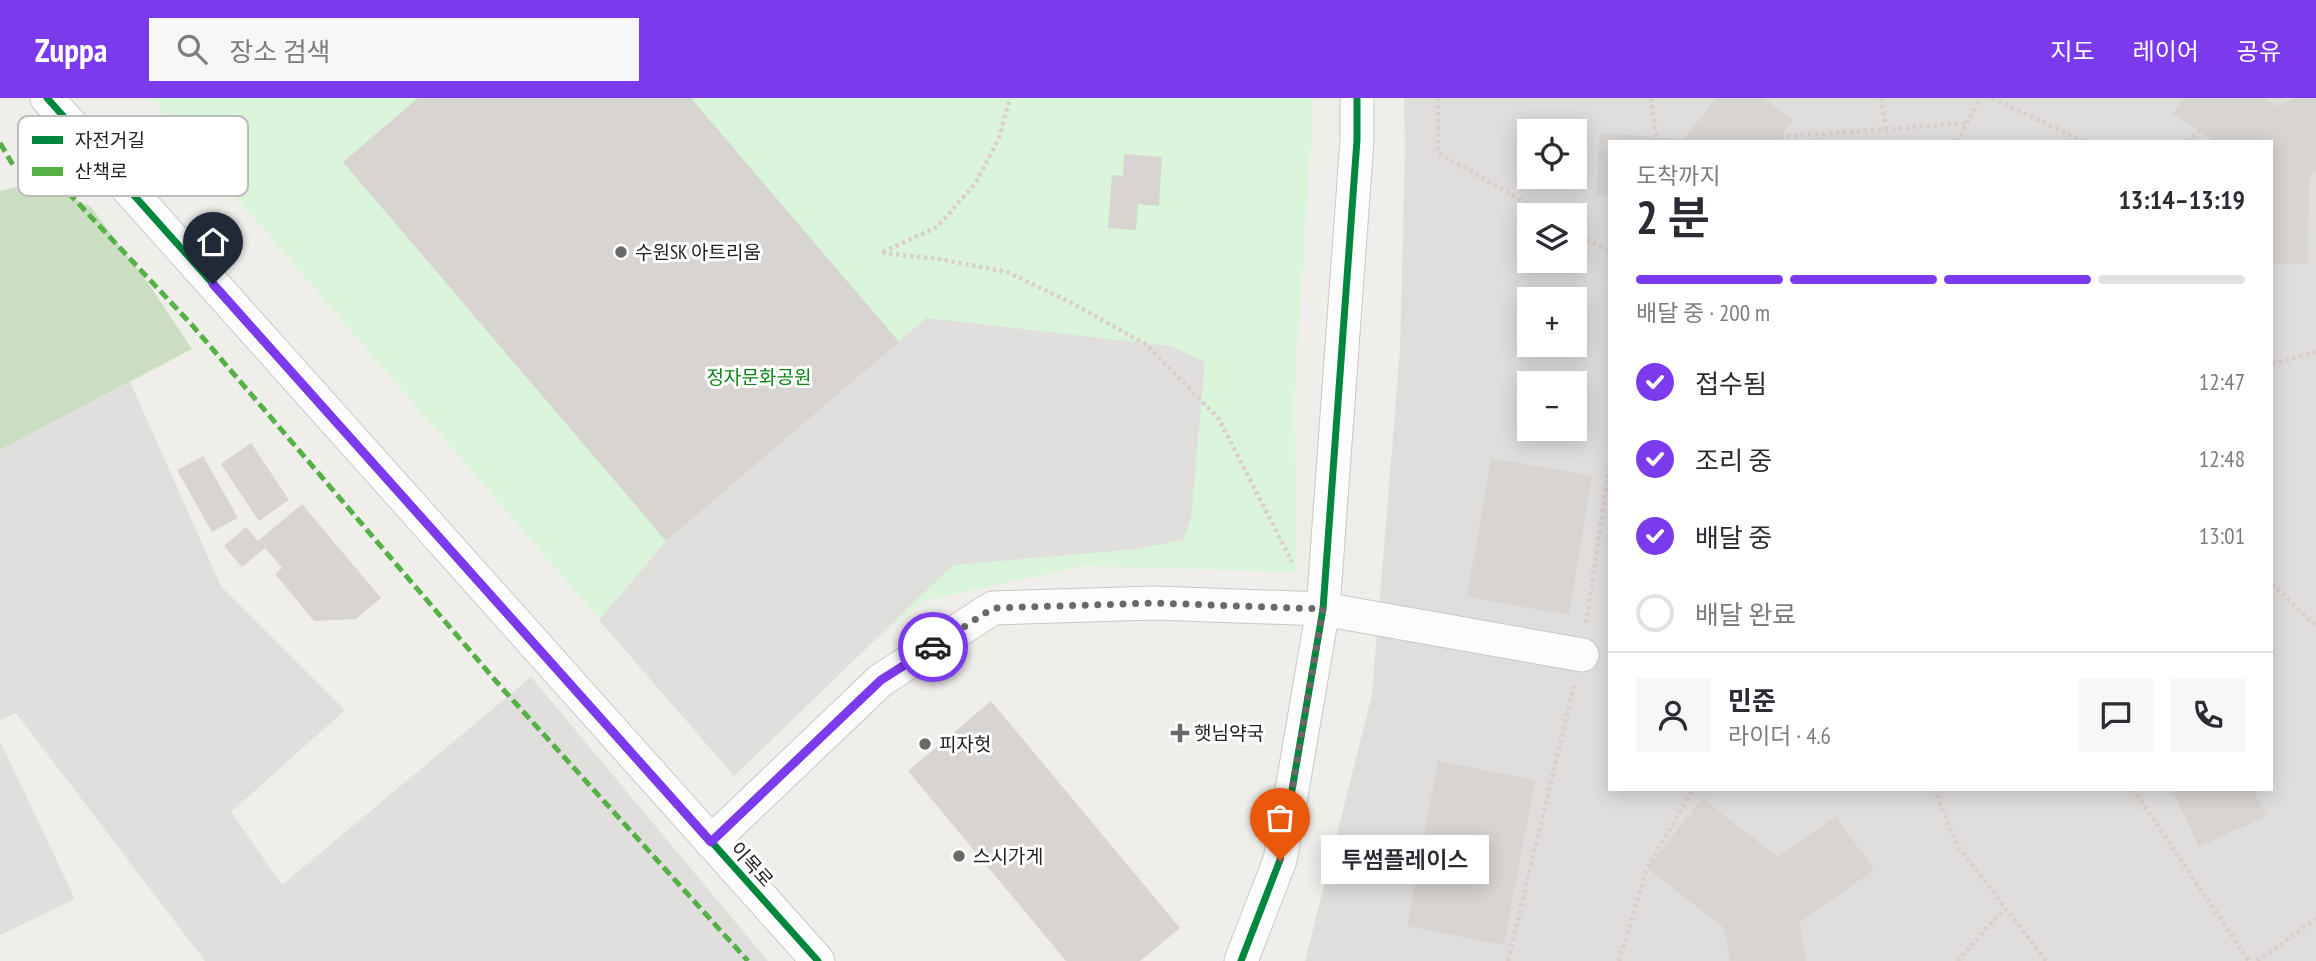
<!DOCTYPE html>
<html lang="ko">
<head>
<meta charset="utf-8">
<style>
  :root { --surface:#fff; --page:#f7f7f7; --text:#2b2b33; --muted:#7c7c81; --line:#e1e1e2; --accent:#7c3aed }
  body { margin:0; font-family:"PT Sans Narrow","Noto Sans KR",sans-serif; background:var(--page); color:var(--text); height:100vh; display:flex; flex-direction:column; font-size:26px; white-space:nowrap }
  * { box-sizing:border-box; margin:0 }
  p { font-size:23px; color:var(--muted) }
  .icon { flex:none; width:38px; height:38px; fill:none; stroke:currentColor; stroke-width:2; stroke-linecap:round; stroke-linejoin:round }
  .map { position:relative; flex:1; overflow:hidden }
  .panel { position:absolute; left:1608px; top:42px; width:665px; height:651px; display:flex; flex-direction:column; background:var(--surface); border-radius:0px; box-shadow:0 4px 18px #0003 }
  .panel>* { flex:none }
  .tools { position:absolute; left:1517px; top:21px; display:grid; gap:14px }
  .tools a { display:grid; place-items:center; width:70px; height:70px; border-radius:0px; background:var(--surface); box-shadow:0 4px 18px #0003; font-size:35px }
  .pin { position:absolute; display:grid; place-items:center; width:60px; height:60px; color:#fff; margin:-72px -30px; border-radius:50% 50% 50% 0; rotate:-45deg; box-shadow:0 0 7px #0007 }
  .pin .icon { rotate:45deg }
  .courier { position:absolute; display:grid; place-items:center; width:70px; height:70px; margin:-35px; border:5px solid #7c3aed; border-radius:50%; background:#fff; color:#222; box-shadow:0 2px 9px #0007 }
  .bubble { position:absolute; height:49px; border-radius:0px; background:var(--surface); box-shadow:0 4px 18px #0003; font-size:23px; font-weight:600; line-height:49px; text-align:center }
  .head em { font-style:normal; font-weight:600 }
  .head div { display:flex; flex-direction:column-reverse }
  .head { display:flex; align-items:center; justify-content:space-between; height:119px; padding:0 28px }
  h1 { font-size:46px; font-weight:600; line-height:52px }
  .bar { display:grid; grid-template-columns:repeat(4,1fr); gap:10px 7px; align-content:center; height:84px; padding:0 28px }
  .bar i { height:9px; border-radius:5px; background:var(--line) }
  .bar .current { background:var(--accent) }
  .bar p { grid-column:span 4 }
  .line { display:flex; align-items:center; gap:18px; padding:0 28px; border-top:2px solid var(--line) }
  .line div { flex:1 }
  .round { display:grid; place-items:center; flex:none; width:74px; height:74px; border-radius:0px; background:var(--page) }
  ol { padding:0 28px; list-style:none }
  li { display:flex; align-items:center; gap:21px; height:77px }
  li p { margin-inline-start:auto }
  li .icon { padding:7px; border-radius:50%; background:var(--accent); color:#fff; stroke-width:4 }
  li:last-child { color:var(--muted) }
  li i { width:38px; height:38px; border:4px solid var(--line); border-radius:50% }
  header { display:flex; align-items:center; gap:42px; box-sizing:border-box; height:98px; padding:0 35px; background:var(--accent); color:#fff }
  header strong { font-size:33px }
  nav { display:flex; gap:38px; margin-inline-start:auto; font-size:24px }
  .search { width:490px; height:63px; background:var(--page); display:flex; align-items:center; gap:18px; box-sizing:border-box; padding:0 24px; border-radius:0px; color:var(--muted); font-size:26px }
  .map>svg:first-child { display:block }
  .residential { fill:#dfdedc; fill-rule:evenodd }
  .forest { fill:#cbdec1 }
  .park { fill:#daf5da }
  .parking { fill:#e0dfde }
  .building { fill:#d7d4d2 }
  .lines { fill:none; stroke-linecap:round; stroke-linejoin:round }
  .minor-casing { stroke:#c9c8c7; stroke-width:35 }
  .path { stroke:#dccecd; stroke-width:4.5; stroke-dasharray:3.5 3.5; stroke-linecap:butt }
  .minor { stroke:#fdfcfc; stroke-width:33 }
  .quiet { stroke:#55b145; stroke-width:5; stroke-dasharray:10 5; stroke-linecap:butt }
  .cycleway-casing { stroke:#fff; stroke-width:11 }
  .cycleway { stroke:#00873e; stroke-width:7 }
  .done { stroke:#6a6968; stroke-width:7; stroke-dasharray:0 12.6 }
  .route { stroke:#7c3aed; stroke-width:9 }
  .poi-dot { fill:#6a6968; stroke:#fff; stroke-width:2.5 }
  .labels { text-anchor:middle; stroke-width:6; stroke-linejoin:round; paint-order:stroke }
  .poi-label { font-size:19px; fill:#222; stroke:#fff; text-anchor:start }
  .park-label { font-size:19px; fill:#0c8416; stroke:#fff }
  .street-label { font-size:19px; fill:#222; stroke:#fff }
  .key { fill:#fff; stroke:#bdbdbd; stroke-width:2 }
  .key-label { font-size:19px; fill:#222 }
</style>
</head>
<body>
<header>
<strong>Zuppa</strong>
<div class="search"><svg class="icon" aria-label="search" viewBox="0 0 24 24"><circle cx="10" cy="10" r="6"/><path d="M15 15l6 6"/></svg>장소 검색</div>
<nav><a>지도</a><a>레이어</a><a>공유</a></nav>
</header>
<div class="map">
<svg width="2316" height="863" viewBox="0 0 2316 863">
  <rect width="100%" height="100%" fill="#f0eeeb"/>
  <!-- residential -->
  <path class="residential" d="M1404 0H2316V863H1305L1372 597 1400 252 1405 51ZM1530 33H1575V79H1530ZM1610 44H2272V691H1610ZM1530 117H1575V163H1530ZM1530 201H1575V247H1530ZM1530 285H1575V331H1530Z"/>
  <!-- forest -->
  <path class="forest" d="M21 88 60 95 91 109 150 188 192 251 0 352V93Z"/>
  <!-- park -->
  <path class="park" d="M151 0H1314L1294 300 1297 474 1084 468 926 502 850 562 734 678Z"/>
  <!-- parking -->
  <path class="parking" d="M926 220 1171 248 1205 264 1191 421 1183 442 1138 451 953 467 734 678 599 522 666 443Z
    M130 284 221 488 345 612 231 714 282 787 531 579 768 863H205L16 615 0 622V352Z
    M0 643 75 801 0 837Z"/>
  <!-- building -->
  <path class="building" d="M418 0H691L899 244 666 443 343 64Z
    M1716 0H1764L1793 22 1776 44H1610V99L1596 98 1600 35 1684 41Z
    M2183 0H2264L2278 8 2296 0H2316V73L2309 77 2308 166H2272V44H2216L2173 16Z
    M1124 56 1162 59 1159 108 1138 106 1136 132 1108 130 1112 77 1123 78Z
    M251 345 289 402 259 423 221 366Z
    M203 358 238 420 212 434 177 372Z
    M1491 360 1592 378 1569 517 1467 499Z
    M302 406 381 500 356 521 314 523 275 476 282 470 265 450 242 469 224 448 246 429 258 443Z
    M991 603 1180 830 1140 863H1066L908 673Z
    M1438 663 1535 682 1504 847 1407 828Z
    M2172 691H2254L2266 718 2199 749Z
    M1702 700 1778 759 1836 718 1874 772 1799 825 1806 863H1730L1724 830 1647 770Z"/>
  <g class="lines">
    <defs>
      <path id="minor" d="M47 0 818 863
        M711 744 881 582 993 510 1155 505 1323 511 1582 557
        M1241 863 1280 762 1323 511 1357 42V0"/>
    </defs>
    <!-- minor casing -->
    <use href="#minor" class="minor-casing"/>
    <!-- path -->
    <path class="path" d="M1438 0V55L1547 117
      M1651 0 1656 40
      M1881 0 1886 31
      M1992 0 2085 44
      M1780 39 1968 25
      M1957 44 1980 0
      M2188 44 2200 33
      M1575 134 1610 154
      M883 154 937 129 975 86 999 40 1010 0
      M882 155 939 161 1007 174 1068 203 1147 247 1219 321 1292 464
      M2272 266 2316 254
      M2272 486 2316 528
      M1586 525 1610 364
      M1934 691 1957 747 2046 863
      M2133 691 2249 863
      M1508 863 1574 588
      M1619 863 1647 770 1693 691
      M1957 863 2005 810
      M2257 863 2316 821"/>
    <!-- minor -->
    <use href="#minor" class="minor"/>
    <!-- quiet -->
    <path class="quiet" d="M0 45 13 67 50 75 192 227 501 589 748 863"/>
    <defs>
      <path id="cycleway" d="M47 0 818 863
        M1241 863 1280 762 1323 511 1357 42V0"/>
    </defs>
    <!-- cycleway casing -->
    <use href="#cycleway" class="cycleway-casing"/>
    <!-- cycleway -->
    <use href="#cycleway" class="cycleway"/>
  </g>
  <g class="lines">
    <!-- done -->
    <path class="done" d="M933 549 993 510 1155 505 1323 511 1280 762"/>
    <!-- route -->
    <path class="route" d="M213 186 711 744 881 582 933 549"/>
  </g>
  <!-- markers -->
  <g class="poi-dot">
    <circle cx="621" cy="154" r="7"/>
    <path d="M1176.5 624.5h7v7h7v7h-7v7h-7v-7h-7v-7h7z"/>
    <circle cx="925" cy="646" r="7"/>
    <circle cx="959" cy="758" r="7"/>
  </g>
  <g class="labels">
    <!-- poi labels -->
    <g class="poi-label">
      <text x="635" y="161">수원SK 아트리움</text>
      <text x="1194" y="642">햇님약국</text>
      <text x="939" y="653">피자헛</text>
      <text x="973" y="765">스시가게</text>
    </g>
    <!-- park labels -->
    <g class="park-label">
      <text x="759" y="286">정자문화공원</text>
    </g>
    <!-- street labels -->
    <g class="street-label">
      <text transform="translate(752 766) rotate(48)" y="7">이목로</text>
    </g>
  </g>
  <!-- legend -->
  <rect x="18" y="18" width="230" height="80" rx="10" class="key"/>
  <rect x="32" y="38" width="31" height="8" fill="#00873e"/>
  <rect x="32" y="69" width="31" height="9" fill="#55b145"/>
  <g class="key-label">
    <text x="75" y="49">자전거길</text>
    <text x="75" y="80">산책로</text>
  </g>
</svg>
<div class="tools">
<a><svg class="icon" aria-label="locate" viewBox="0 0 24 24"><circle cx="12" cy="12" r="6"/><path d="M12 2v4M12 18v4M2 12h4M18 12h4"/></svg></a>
<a><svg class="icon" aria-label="layers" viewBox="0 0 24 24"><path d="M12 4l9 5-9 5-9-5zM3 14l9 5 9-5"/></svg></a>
<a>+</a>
<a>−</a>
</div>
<div class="pin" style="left:1280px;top:762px;background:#ea580c"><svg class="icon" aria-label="bag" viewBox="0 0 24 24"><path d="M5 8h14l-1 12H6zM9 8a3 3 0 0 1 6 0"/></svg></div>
<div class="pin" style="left:213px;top:186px;background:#1f2937"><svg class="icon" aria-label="home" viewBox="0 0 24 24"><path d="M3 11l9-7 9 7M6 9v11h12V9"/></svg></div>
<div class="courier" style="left:933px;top:549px"><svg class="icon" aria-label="car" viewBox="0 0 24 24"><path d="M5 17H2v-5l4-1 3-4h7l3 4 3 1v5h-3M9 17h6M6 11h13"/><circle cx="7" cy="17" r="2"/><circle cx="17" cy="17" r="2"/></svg></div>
<div class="bubble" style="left:1321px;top:737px;width:168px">투썸플레이스</div>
<section class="panel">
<div class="head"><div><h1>2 분</h1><p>도착까지</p></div><em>13:14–13:19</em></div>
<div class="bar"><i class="current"></i><i class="current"></i><i class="current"></i><i></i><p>배달 중 · 200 m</p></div>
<ol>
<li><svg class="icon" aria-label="check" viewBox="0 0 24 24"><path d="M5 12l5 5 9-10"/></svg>접수됨<p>12:47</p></li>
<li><svg class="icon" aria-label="check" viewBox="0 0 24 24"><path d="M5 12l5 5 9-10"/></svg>조리 중<p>12:48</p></li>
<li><svg class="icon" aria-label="check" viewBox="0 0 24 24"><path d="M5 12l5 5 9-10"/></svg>배달 중<p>13:01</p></li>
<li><i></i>배달 완료</li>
</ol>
<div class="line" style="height:126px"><a class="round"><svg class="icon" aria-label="person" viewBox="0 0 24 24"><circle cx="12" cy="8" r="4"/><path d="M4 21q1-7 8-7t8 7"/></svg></a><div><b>민준</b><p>라이더 · 4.6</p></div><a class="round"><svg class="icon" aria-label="chat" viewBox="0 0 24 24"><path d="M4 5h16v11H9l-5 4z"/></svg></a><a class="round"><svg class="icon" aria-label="phone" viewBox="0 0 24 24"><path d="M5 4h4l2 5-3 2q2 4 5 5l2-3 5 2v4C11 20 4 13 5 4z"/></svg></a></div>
</section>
</div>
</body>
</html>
